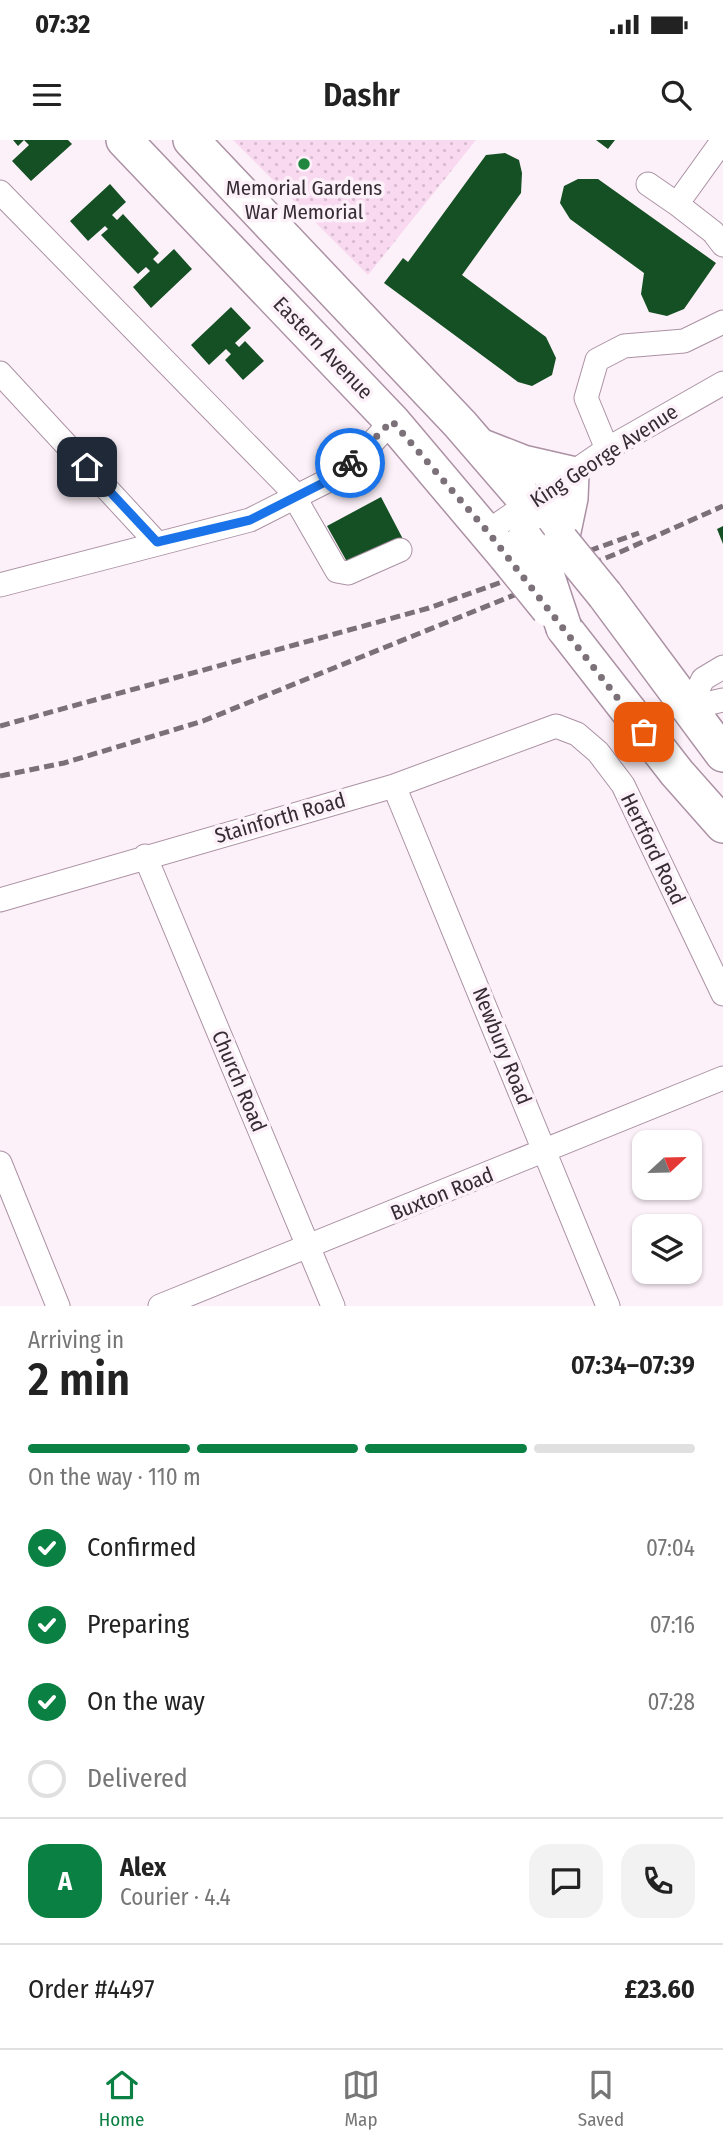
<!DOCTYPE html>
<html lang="en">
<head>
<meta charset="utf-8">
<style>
  :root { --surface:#fff; --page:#f2f2f2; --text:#222; --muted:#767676; --line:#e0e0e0; --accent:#0b8043 }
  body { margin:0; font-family:"Fira Sans Condensed",sans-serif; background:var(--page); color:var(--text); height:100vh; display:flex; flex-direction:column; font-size:26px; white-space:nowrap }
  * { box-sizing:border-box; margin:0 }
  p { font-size:23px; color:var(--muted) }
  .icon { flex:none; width:38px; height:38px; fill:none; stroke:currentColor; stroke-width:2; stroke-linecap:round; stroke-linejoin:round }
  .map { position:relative; height:1166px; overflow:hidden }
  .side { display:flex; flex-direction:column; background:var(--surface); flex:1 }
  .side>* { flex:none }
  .needle { width:46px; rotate:68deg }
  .tools { position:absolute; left:632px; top:990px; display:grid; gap:14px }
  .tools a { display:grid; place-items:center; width:70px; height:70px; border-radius:14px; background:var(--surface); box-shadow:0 2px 5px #0004; font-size:35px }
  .pin { position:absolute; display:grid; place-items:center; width:60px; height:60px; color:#fff; margin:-30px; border-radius:14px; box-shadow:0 4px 10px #0006 }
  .courier { position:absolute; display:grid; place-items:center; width:70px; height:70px; margin:-35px; border:5px solid #1a73e8; border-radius:50%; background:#fff; color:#222; box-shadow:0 2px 9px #0007 }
  .summary em { font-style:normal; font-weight:600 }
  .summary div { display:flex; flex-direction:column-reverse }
  .summary { display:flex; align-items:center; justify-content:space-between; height:119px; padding:0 28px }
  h1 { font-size:46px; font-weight:600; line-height:52px }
  .bar { display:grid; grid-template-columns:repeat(4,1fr); gap:10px 7px; align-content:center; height:84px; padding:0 28px }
  .bar i { height:9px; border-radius:5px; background:var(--line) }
  .bar .on { background:var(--accent) }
  .bar p { grid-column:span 4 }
  .line { display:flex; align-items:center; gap:18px; padding:0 28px; border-top:2px solid var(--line) }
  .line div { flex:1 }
  .round { display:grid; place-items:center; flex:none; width:74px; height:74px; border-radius:21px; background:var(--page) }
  ol { padding:0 28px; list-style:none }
  li { display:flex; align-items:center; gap:21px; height:77px }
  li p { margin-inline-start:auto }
  li .icon { padding:7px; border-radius:50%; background:var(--accent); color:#fff; stroke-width:4 }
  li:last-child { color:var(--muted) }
  li i { width:38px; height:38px; border:4px solid var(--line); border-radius:50% }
  .status { display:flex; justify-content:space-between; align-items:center; height:49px; padding:0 35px; background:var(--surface); direction:ltr }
  .status svg { height:19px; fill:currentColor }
  header { display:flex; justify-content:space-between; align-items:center; height:91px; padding:0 28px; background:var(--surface); font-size:32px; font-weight:600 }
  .tab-bar { display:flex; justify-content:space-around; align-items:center; height:98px; border-top:2px solid var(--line); background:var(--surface); font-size:19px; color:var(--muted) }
  .tab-bar a { display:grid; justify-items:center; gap:4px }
  .tab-bar .on { color:var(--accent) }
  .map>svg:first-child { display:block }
  .grass { fill:url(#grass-dots) }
  .building { fill:#145024 }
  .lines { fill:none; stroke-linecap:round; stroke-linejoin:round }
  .minor-casing { stroke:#ab91a4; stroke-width:25 }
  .highway-casing { stroke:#ab91a4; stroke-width:38 }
  .minor { stroke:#fff; stroke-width:23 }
  .highway { stroke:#fff; stroke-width:35 }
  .rail { stroke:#7b7078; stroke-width:5; stroke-dasharray:10 5; stroke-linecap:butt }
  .highway-bridge-casing { stroke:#ab91a4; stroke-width:38; stroke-linecap:butt }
  .highway-bridge { stroke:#fff; stroke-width:35 }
  .done { stroke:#7c7178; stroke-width:7; stroke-dasharray:0 12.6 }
  .route { stroke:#1a73e8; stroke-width:9 }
  .poi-dot { fill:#1e873d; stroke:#fdf1f9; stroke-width:2.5 }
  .labels { text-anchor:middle; stroke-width:7; stroke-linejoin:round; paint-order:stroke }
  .poi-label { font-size:21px; fill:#362c33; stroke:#fdf1f9 }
  .street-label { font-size:21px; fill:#362c33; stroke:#fdf1f9 }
</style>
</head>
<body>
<div class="status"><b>07:32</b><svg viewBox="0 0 49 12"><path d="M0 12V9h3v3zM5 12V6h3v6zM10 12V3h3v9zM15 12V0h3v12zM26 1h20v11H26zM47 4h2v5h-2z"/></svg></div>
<header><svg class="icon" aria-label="menu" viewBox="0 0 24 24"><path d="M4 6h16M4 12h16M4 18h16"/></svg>Dashr<svg class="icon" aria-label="search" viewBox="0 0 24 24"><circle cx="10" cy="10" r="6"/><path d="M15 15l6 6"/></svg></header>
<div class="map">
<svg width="723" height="1166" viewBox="0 0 723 1166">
  <defs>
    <pattern id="grass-dots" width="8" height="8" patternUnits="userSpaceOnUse" patternTransform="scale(1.75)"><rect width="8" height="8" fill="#f9d9f0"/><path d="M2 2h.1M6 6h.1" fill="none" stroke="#d6bace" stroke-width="1.8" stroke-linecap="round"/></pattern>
  </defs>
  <rect width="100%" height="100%" fill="#fdf1f9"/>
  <!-- grass -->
  <path class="grass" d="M233 0H476L368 135Z"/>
  <!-- building -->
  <path class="building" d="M13 0H68L72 4 31 41 12 21 29 5 24 0 18 6Z
    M596 0H615L608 9Z
    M505 13 519 20 522 33 521 53 462 135 546 197 556 218 552 235 532 246 518 242 384 143 403 118 408 122 486 15Z
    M578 39H598L716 123 684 169 667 176 649 172 641 154 644 133 570 79 560 63 564 46Z
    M110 44 126 62 112 75 117 80 123 74 159 113 153 119 158 124 174 109 192 129 151 168 133 147 150 131 146 127 138 134 101 95 108 89 105 86 88 101 70 81Z
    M231 167 251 188 235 203 239 207 245 201 264 221 243 240 225 220 231 214 226 209 209 225 191 205Z
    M381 357 404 401 351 429 327 386Z
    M723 386V404L717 389Z"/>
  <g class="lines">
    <defs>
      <path id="minor" d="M723 0 677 64 713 92 723 105
        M648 44 677 64
        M0 52 298 357
        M0 233 157 403
        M607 309 586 258 597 220 624 206 684 201 723 182
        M295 358 337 431 348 433 400 410
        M487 392 607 309 723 243
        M0 445 250 380 327 341 359 317 392 281
        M689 568 703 539 723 527
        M689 568 723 560
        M394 646 608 1166
        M145 716 333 1166
        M0 760 394 646 556 586 577 594 598 612 623 645 723 854
        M0 1023 58 1166
        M160 1166 723 938"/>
      <path id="highway" d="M124 0 392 281 506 416
        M191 0 460 284 561 401
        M482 307 523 323 571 334 570 358 561 401
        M605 455 723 614
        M564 488 677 633 723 685"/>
    </defs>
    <!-- minor casing -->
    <use href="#minor" class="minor-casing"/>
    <!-- highway casing -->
    <use href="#highway" class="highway-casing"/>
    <!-- minor -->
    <use href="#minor" class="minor"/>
    <!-- highway -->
    <use href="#highway" class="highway"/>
    <!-- rail -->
    <path class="rail" d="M0 586 429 468 639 393
      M0 636 64 623 203 581 618 413 723 366"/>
    <defs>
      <path id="highway-bridge" d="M525 399 542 422 564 488
        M561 401 605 455
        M506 416 549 469"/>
    </defs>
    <!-- highway-bridge casing -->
    <use href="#highway-bridge" class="highway-bridge-casing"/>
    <!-- highway-bridge -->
    <use href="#highway-bridge" class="highway-bridge"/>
  </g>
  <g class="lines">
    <!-- done -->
    <path class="done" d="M350 323 392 281 488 392 644 592"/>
    <!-- route -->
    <path class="route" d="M87 327 157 402 250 380 327 341 350 323"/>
  </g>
  <!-- markers -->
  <circle class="poi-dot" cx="304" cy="24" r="7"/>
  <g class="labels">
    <!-- poi labels -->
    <g class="poi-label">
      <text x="304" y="55">Memorial Gardens<tspan x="304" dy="24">War Memorial</tspan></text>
    </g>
    <!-- street labels -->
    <g class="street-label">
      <text transform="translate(323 208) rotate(46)" y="7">Eastern Avenue</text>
      <text transform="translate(604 316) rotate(-33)" y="7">King George Avenue</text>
      <text transform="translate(280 678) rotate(-16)" y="7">Stainforth Road</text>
      <text transform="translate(653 709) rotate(64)" y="7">Hertford Road</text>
      <text transform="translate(502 906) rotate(68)" y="7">Newbury Road</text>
      <text transform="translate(239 941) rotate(67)" y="7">Church Road</text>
      <text transform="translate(442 1054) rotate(-22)" y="7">Buxton Road</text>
    </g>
  </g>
</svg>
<div class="tools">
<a><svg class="needle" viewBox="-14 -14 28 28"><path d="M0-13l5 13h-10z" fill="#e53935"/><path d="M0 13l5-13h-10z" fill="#767676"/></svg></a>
<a><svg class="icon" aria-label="layers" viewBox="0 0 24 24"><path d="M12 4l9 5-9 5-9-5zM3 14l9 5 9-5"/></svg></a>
</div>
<div class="pin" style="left:644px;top:592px;background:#ea580c"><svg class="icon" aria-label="bag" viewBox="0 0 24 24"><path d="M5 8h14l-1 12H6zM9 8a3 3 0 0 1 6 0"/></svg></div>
<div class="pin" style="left:87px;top:327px;background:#1f2937"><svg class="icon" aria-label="home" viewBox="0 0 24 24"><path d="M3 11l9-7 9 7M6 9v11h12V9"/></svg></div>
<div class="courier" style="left:350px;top:323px"><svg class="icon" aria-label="bike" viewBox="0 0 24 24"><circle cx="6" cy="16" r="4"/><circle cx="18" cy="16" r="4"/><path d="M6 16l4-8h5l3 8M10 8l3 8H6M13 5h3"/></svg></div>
</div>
<section class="side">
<div class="summary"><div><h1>2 min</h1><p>Arriving in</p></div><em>07:34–07:39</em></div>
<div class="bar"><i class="on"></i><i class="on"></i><i class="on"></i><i></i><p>On the way · 110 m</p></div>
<ol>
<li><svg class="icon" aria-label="check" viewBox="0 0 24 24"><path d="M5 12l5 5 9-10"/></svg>Confirmed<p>07:04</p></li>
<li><svg class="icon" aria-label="check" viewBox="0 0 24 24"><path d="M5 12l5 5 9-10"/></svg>Preparing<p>07:16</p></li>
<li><svg class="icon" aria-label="check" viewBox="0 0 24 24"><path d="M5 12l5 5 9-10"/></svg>On the way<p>07:28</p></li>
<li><i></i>Delivered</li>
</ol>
<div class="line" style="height:126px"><b class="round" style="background:var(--accent);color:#fff">A</b><div><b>Alex</b><p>Courier · 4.4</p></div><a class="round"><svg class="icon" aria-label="chat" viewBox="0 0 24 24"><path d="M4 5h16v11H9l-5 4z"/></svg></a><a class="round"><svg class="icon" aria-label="phone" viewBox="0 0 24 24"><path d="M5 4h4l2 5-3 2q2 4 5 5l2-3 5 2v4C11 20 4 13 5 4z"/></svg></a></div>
<div class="line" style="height:91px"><div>Order #4497</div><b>£23.60</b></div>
</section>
<nav class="tab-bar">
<a class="on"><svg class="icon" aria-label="home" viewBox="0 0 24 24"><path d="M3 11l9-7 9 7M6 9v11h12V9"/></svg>Home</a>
<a><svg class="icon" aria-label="map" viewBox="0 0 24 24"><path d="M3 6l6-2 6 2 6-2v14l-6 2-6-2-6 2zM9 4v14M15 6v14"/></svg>Map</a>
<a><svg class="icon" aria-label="saved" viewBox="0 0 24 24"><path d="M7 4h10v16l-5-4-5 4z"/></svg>Saved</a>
</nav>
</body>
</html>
